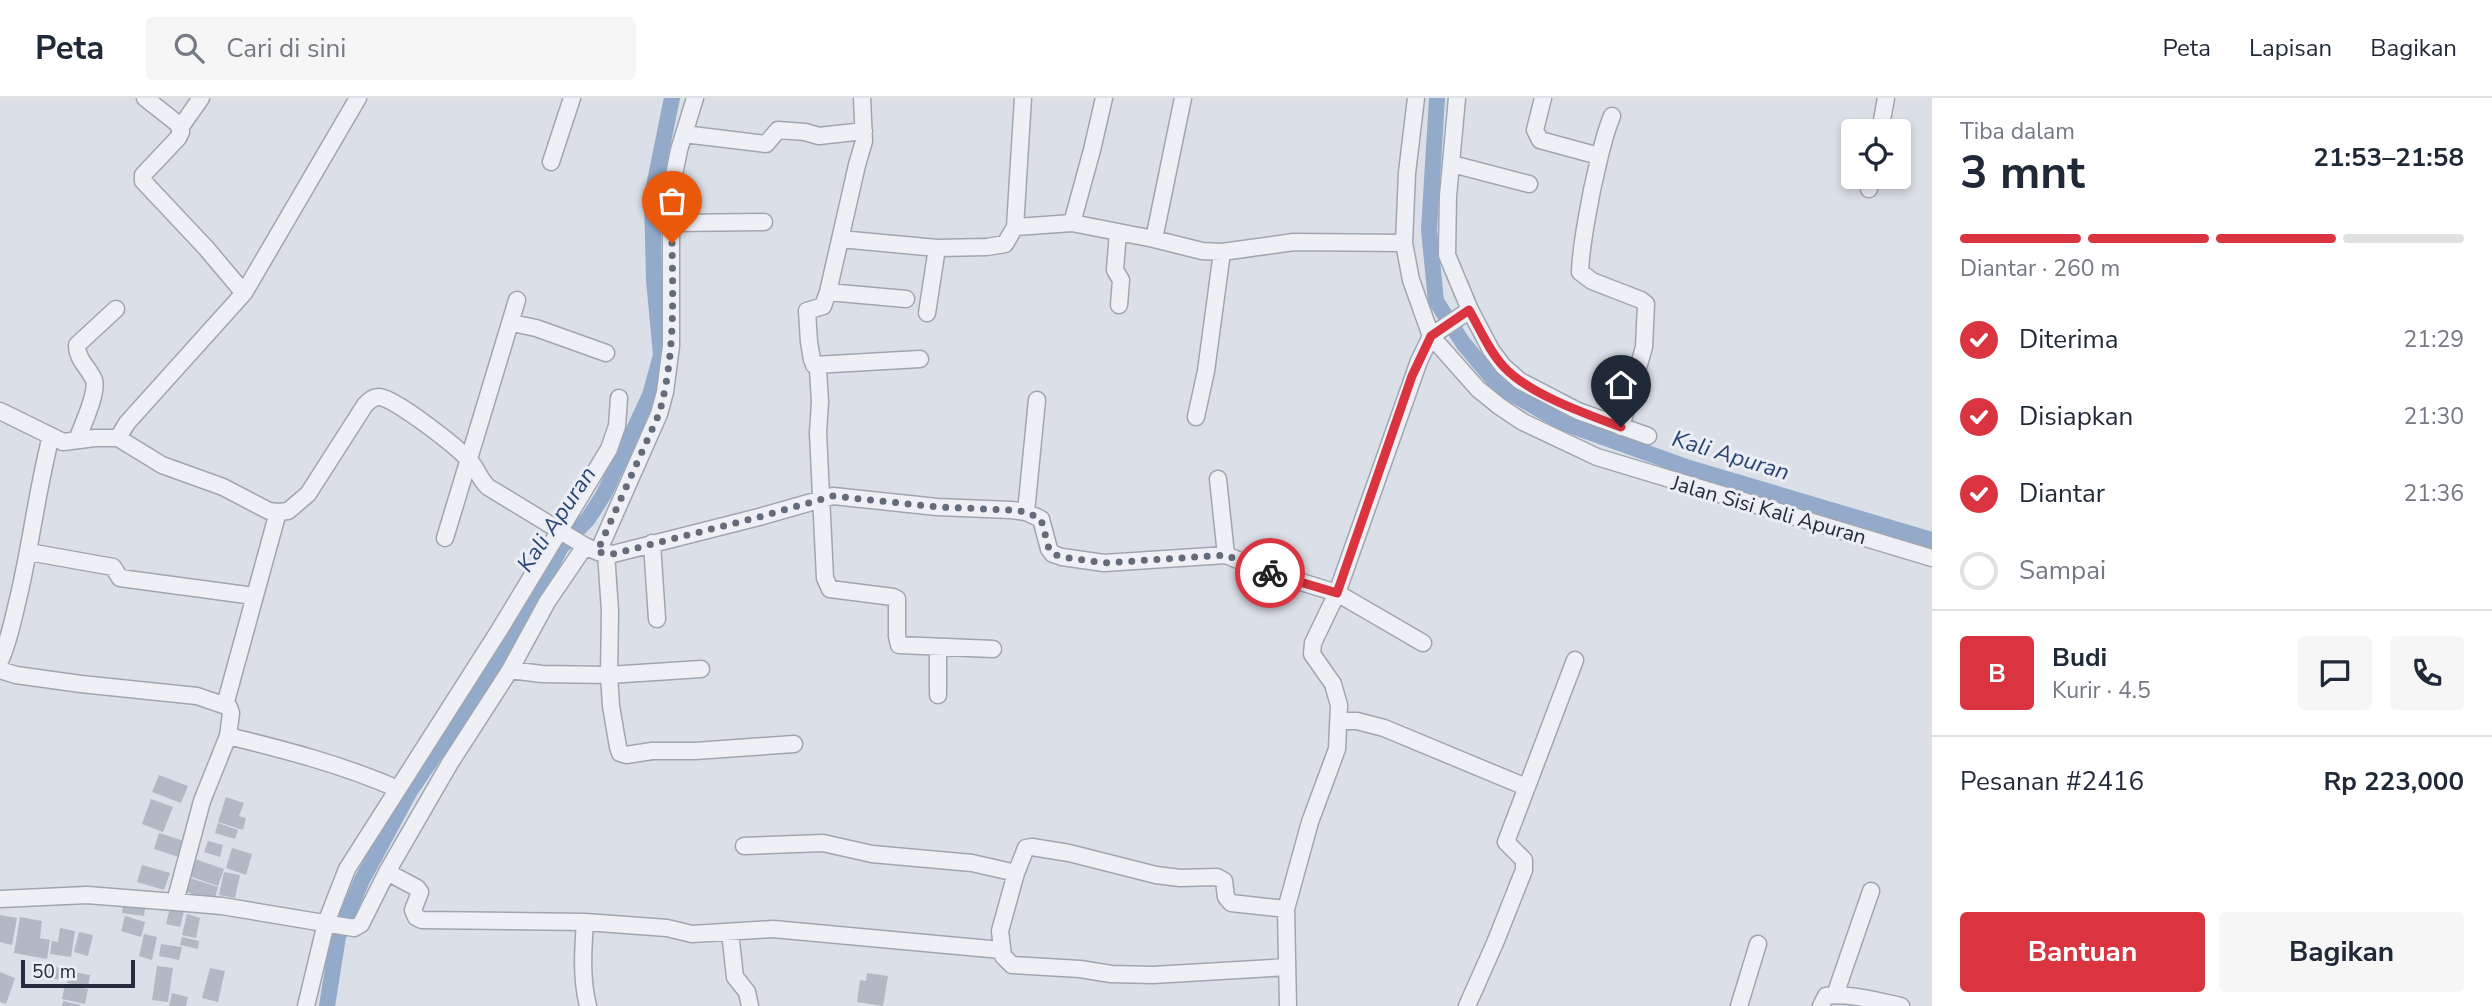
<!DOCTYPE html>
<html lang="id">
<head>
<meta charset="utf-8">
<style>
  :root { --surface:#fff; --page:#f6f6f7; --text:#1f2937; --muted:#747a83; --line:#e0e1e3; --accent:#d93440 }
  body { margin:0; font-family:"Nunito Sans",sans-serif; background:var(--page); color:var(--text); height:100vh; display:flex; flex-direction:column; font-size:26px; white-space:nowrap }
  * { box-sizing:border-box; margin:0 }
  p { font-size:23px; color:var(--muted) }
  .icon { flex:none; width:38px; height:38px; fill:none; stroke:currentColor; stroke-width:2; stroke-linecap:round; stroke-linejoin:round }
  .map { position:relative; flex:1; overflow:hidden }
  .sheet { display:flex; flex-direction:column; background:var(--surface); width:560px }
  .sheet>* { flex:none }
  .tools { position:absolute; left:1841px; top:21px; display:grid; gap:14px }
  .tools a { display:grid; place-items:center; width:70px; height:70px; border-radius:7px; background:var(--surface); box-shadow:0 4px 10px #0003; font-size:35px }
  .scale { position:absolute; left:21px; bottom:18px; width:114px; box-sizing:border-box; padding-left:7px; border:4px solid #242c3e; border-top:0; font-size:19px; line-height:24px; white-space:nowrap; color:#242c3e; -webkit-text-stroke:5px #ebeef5; paint-order:stroke }
  .pin { position:absolute; display:grid; place-items:center; width:60px; height:60px; color:#fff; margin:-72px -30px; border-radius:50% 50% 50% 0; rotate:-45deg; box-shadow:0 0 7px #0007 }
  .pin .icon { rotate:45deg }
  .courier { position:absolute; display:grid; place-items:center; width:70px; height:70px; margin:-35px; border:5px solid #d93440; border-radius:50%; background:#fff; color:#222; box-shadow:0 2px 9px #0007 }
  .head em { font-style:normal; font-weight:700 }
  .head div { display:flex; flex-direction:column-reverse }
  .head { display:flex; align-items:center; justify-content:space-between; height:119px; padding:0 28px }
  h1 { font-size:46px; font-weight:700; line-height:52px }
  .bar { display:grid; grid-template-columns:repeat(4,1fr); gap:10px 7px; align-content:center; height:84px; padding:0 28px }
  .bar i { height:9px; border-radius:5px; background:var(--line) }
  .bar .current { background:var(--accent) }
  .bar p { grid-column:span 4 }
  .line { display:flex; align-items:center; gap:18px; padding:0 28px; border-top:2px solid var(--line) }
  .line div { flex:1 }
  .round { display:grid; place-items:center; flex:none; width:74px; height:74px; border-radius:7px; background:var(--page) }
  ol { padding:0 28px; list-style:none }
  li { display:flex; align-items:center; gap:21px; height:77px }
  li p { margin-inline-start:auto }
  li .icon { padding:7px; border-radius:50%; background:var(--accent); color:#fff; stroke-width:4 }
  li:last-child { color:var(--muted) }
  li i { width:38px; height:38px; border:4px solid var(--line); border-radius:50% }
  .button { display:flex; gap:14px; margin-top:auto; padding:14px 28px }
  .button a { flex:1; height:80px; border-radius:7px; background:var(--accent); color:#fff; font-size:28px; font-weight:700; line-height:80px; text-align:center }
  .button a+a { background:var(--page); color:var(--text) }
  header { display:flex; align-items:center; gap:42px; box-sizing:border-box; height:98px; padding:0 35px; background:var(--surface); border-bottom:2px solid var(--line) }
  header strong { font-size:33px }
  nav { display:flex; gap:38px; margin-inline-start:auto; font-size:24px }
  .search { width:490px; height:63px; background:var(--page); display:flex; align-items:center; gap:18px; box-sizing:border-box; padding:0 24px; border-radius:7px; color:var(--muted); font-size:26px }
  main { display:flex; flex:1; min-height:0 }
  .map>svg:first-child { display:block }
  .lines { fill:none; stroke-linecap:round; stroke-linejoin:round }
  .canal { stroke:#93aacb; stroke-width:16 }
  .building { fill:#b2b8c4 }
  .minor-casing { stroke:#a0a6b1; stroke-width:19 }
  .minor { stroke:#eef0f5; stroke-width:16 }
  .done { stroke:#646b79; stroke-width:7; stroke-dasharray:0 12.6 }
  .route { stroke:#d93440; stroke-width:9 }
  .labels { text-anchor:middle; stroke-width:6; stroke-linejoin:round; paint-order:stroke }
  .street-label { font-size:21px; fill:#242c3e; stroke:#ebeef5 }
  .water-label { font-size:23px; font-style:italic; fill:#2b4775; stroke:#ebeef5 }
</style>
</head>
<body>
<header>
<strong>Peta</strong>
<div class="search"><svg class="icon" aria-label="search" viewBox="0 0 24 24"><circle cx="10" cy="10" r="6"/><path d="M15 15l6 6"/></svg>Cari di sini</div>
<nav><a>Peta</a><a>Lapisan</a><a>Bagikan</a></nav>
</header>
<main>
<div class="map">
<svg width="1932" height="908" viewBox="0 0 1932 908">
  <rect width="100%" height="100%" fill="#dbdfe7"/>
  <g class="lines">
    <!-- canal -->
    <path class="canal" d="M1437 0 1429 132 1436 203 1463 245 1499 288 1561 324 1689 370 1932 442
      M327 908 338 839 362 782 410 693 480 590 529 509 561 449 588 421 604 396 650 297 661 257 654 182 652 98 672 0"/>
  </g>
  <!-- building -->
  <path class="building" d="M159 677 188 688 181 705 152 694Z
    M226 699 244 705 239 718 246 720 243 732 218 724Z
    M151 701 173 709 163 734 142 726Z
    M218 725 238 732 235 741 215 735Z
    M159 735 187 744 182 760 154 751Z
    M208 743 223 747 220 759 204 754Z
    M232 750 252 756 246 777 226 770Z
    M195 761 224 771 218 788 189 778Z
    M142 767 170 775 164 792 137 784Z
    M224 774 240 777 235 800 219 797Z
    M190 780 218 789 214 803 186 794Z
    M124 801 146 803 144 818 122 815Z
    M170 810 184 813 180 829 166 826Z
    M187 816 200 820 196 840 182 837Z
    M0 817 17 820 12 847 0 844Z
    M125 818 145 824 141 839 121 833Z
    M20 819 42 823 40 840 50 842 47 861 14 855Z
    M60 830 75 833 71 859 50 856 52 843 58 844Z
    M79 834 93 837 88 858 74 854Z
    M144 836 157 839 152 862 139 858Z
    M182 839 199 843 198 851 180 847Z
    M161 846 182 849 179 862 159 858Z
    M44 868 66 870 65 882 43 880Z
    M157 868 173 870 168 904 152 902Z
    M210 870 225 873 218 904 202 900Z
    M69 873 90 877 88 889 67 885Z
    M0 874 15 880 6 906 0 904Z
    M867 875 888 878 883 908 857 904 860 882 866 883Z
    M65 886 88 891 85 906 62 901Z
    M172 895 188 899 186 908H169Z
    M63 903 80 907V908H62Z"/>
  <g class="lines">
    <defs>
      <path id="minor" d="M145 0 178 26 181 34 178 40 143 77V83L206 150 244 195
        M862 0 864 43 857 67 828 194 823 208 807 213 809 244 812 262 818 272 820 304 818 335 825 480 830 491 893 499 897 501V538L899 547 993 551
        M1416 0 1407 75 1404 145 1411 182 1431 238 1478 291 1499 308 1523 324 1597 359 1932 460
        M1457 0 1448 98 1447 157 1470 212 1491 252 1503 268 1520 283 1578 313 1648 338
        M1543 0 1535 32 1540 42 1599 58
        M1612 18C1602 42 1598 67 1592 92 1587 120 1581 145 1580 174L1592 183 1641 202 1646 206 1644 249 1621 329
        M180 30 201 0
        M1880 33 1886 0
        M684 36 766 46 778 32 805 34 819 38 864 33
        M551 64 572 0
        M1452 66 1529 86
        M1869 91 1871 79
        M672 125 764 124
        M1072 125 1092 52 1104 0
        M1015 129 1023 0
        M1118 134 1115 172 1121 182 1119 207
        M840 141 937 150 987 149 1005 146 1015 129 1072 125 1154 141 1202 153 1222 154 1294 144 1404 145
        M1154 141 1183 0
        M828 194 906 201
        M927 215 937 150
        M512 225 536 230 606 255
        M814 267 920 261
        M0 313 51 338C37 392 31 447 18 501 13 522 9 543 0 563
        M1196 319 1206 273 1222 154
        M51 338 63 344 95 340H118L162 367 223 389 269 413 278 414 288 413 308 396 365 307C369 303 373 299 379 299 394 299 457 349 469 362 477 370 479 381 488 389L585 448 598 454 613 456 759 419 833 398 937 409 1011 412 1026 414 1041 421 1049 451 1053 456 1062 459 1104 465 1226 457 1262 472 1337 495 1313 545 1312 556 1333 586 1339 607 1337 651 1310 724 1286 811 1288 908
        M118 340 127 325 244 195 358 0
        M77 342C82 328 98 295 94 282 89 270 77 262 77 247L116 211
        M1218 381 1226 457
        M1026 414 1037 302
        M445 440 517 202
        M652 445 657 521
        M29 454 113 469 120 480 254 498
        M598 454 659 316 665 294 671 248V92L679 52 695 0
        M606 455 610 513 609 577 701 571
        M1423 545 1337 495 1419 263 1431 238 1470 212
        M0 572 16 577 81 586 197 598 229 609 231 615 228 638 202 703 175 804
        M510 572 542 576 609 577 611 608 618 649 620 655 626 657 652 653H695L794 646
        M938 597V549
        M225 607 278 414
        M1339 623H1357L1384 630 1526 689
        M228 638C286 652 343 667 398 691
        M744 748 823 745 872 756 972 765 1016 775 1026 750 1032 749 1069 755 1156 777 1180 780 1217 779 1224 783 1226 799 1231 805 1286 811
        M387 774 417 790 420 794 413 812 416 819 422 822 585 824 667 830 692 836 773 831 1001 852
        M1016 775 1000 833 1003 858 1012 867 1080 871 1111 876 1153 877 1287 869
        M0 801 87 797 175 804 222 808 354 830 361 826 387 774 450 665 510 572 547 504 585 448
        M585 824C583 852 581 880 588 908
        M730 834 735 879 747 894 750 908
        M1835 897 1871 793
        M306 908 326 825 347 771 500 531 609 351 617 328 619 300
        M1467 908 1495 845 1524 772V762L1506 744 1575 562
        M1739 908 1758 846
        M1821 908 1826 898C1851 895 1877 903 1901 908"/>
    </defs>
    <!-- minor casing -->
    <use href="#minor" class="minor-casing"/>
    <!-- minor -->
    <use href="#minor" class="minor"/>
  </g>
  <g class="lines">
    <!-- done -->
    <path class="done" d="M672 145C673 202 675 260 659 316L597 454 613 456 759 419 833 398 937 409 1011 412 1026 414 1041 421 1049 451 1053 456 1062 459 1104 465 1226 457 1270 475"/>
    <!-- route -->
    <path class="route" d="M1270 475 1337 495 1412 278 1431 238 1469 212C1480 231 1489 253 1504 269 1529 296 1586 316 1621 329"/>
  </g>
  <g class="labels">
    <!-- street labels -->
    <g class="street-label">
      <text transform="translate(1769 412) rotate(16)" y="7">Jalan Sisi Kali Apuran</text>
    </g>
    <!-- water labels -->
    <g class="water-label">
      <text transform="translate(1731 357) rotate(17)" y="8">Kali Apuran</text>
      <text transform="translate(556 421) rotate(-56)" y="8">Kali Apuran</text>
    </g>
  </g>
</svg>
<div class="tools">
<a><svg class="icon" aria-label="locate" viewBox="0 0 24 24"><circle cx="12" cy="12" r="6"/><path d="M12 2v4M12 18v4M2 12h4M18 12h4"/></svg></a>
</div>
<div class="scale">50 m</div>
<div class="pin" style="left:672px;top:145px;background:#ea580c"><svg class="icon" aria-label="bag" viewBox="0 0 24 24"><path d="M5 8h14l-1 12H6zM9 8a3 3 0 0 1 6 0"/></svg></div>
<div class="pin" style="left:1621px;top:329px;background:#1f2937"><svg class="icon" aria-label="home" viewBox="0 0 24 24"><path d="M3 11l9-7 9 7M6 9v11h12V9"/></svg></div>
<div class="courier" style="left:1270px;top:475px"><svg class="icon" aria-label="bike" viewBox="0 0 24 24"><circle cx="6" cy="16" r="4"/><circle cx="18" cy="16" r="4"/><path d="M6 16l4-8h5l3 8M10 8l3 8H6M13 5h3"/></svg></div>
</div>
<section class="sheet">
<div class="head"><div><h1>3 mnt</h1><p>Tiba dalam</p></div><em>21:53–21:58</em></div>
<div class="bar"><i class="current"></i><i class="current"></i><i class="current"></i><i></i><p>Diantar · 260 m</p></div>
<ol>
<li><svg class="icon" aria-label="check" viewBox="0 0 24 24"><path d="M5 12l5 5 9-10"/></svg>Diterima<p>21:29</p></li>
<li><svg class="icon" aria-label="check" viewBox="0 0 24 24"><path d="M5 12l5 5 9-10"/></svg>Disiapkan<p>21:30</p></li>
<li><svg class="icon" aria-label="check" viewBox="0 0 24 24"><path d="M5 12l5 5 9-10"/></svg>Diantar<p>21:36</p></li>
<li><i></i>Sampai</li>
</ol>
<div class="line" style="height:126px"><b class="round" style="background:var(--accent);color:#fff">B</b><div><b>Budi</b><p>Kurir · 4.5</p></div><a class="round"><svg class="icon" aria-label="chat" viewBox="0 0 24 24"><path d="M4 5h16v11H9l-5 4z"/></svg></a><a class="round"><svg class="icon" aria-label="phone" viewBox="0 0 24 24"><path d="M5 4h4l2 5-3 2q2 4 5 5l2-3 5 2v4C11 20 4 13 5 4z"/></svg></a></div>
<div class="line" style="height:91px"><div>Pesanan #2416</div><b>Rp 223,000</b></div>
<div class="button"><a>Bantuan</a><a>Bagikan</a></div>
</section>
</main>
</body>
</html>
